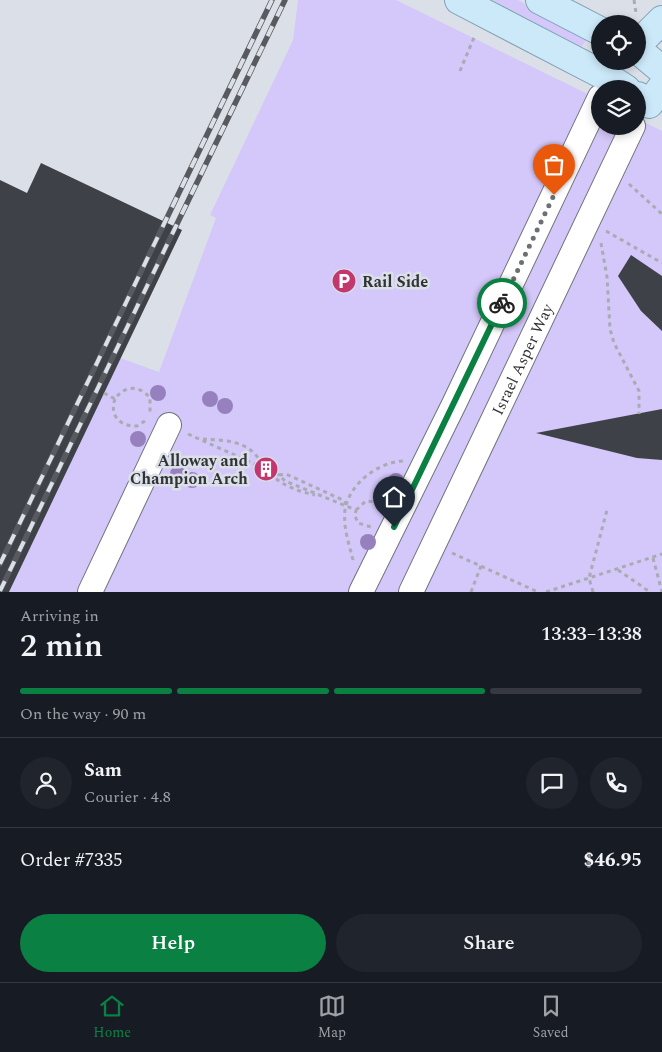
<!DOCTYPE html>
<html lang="en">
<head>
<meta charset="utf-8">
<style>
  :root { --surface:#171b24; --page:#20242c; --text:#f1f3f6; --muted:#9ea1a6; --line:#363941; --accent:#0b8043 }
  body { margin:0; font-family:Spectral,serif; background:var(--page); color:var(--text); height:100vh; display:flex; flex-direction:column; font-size:19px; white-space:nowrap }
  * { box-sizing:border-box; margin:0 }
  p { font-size:16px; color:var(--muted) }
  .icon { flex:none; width:28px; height:28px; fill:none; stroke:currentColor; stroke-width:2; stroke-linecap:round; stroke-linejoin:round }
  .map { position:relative; height:592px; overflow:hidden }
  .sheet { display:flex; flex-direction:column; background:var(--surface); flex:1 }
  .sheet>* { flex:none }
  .buttons { position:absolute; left:591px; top:15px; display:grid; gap:10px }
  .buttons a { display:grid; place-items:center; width:55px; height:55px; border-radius:50%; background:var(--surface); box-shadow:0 2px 8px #0003; font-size:25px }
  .pin { position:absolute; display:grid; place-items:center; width:42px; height:42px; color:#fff; margin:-51px -21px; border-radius:50% 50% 50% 0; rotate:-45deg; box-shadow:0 0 5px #0007 }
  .pin .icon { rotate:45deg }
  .courier { position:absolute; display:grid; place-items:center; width:50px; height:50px; margin:-25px; border:4px solid #0b8043; border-radius:50%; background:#fff; color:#222; box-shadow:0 1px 6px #0007 }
  .headline em { font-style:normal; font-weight:600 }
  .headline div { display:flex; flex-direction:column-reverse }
  .headline { display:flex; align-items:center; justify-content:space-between; height:85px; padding:0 20px }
  h1 { font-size:32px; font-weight:600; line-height:38px }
  .bar { display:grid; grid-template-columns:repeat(4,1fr); gap:8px 5px; align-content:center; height:60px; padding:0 20px }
  .bar i { height:6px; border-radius:4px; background:var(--line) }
  .bar .active { background:var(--accent) }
  .bar p { grid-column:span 4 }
  .line { display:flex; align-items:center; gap:12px; padding:0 20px; border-top:1px solid var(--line) }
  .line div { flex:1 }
  .round { display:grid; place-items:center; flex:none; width:52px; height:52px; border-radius:26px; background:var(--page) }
  .button { display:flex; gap:10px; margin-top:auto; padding:10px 20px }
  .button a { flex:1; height:58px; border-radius:30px; background:var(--accent); color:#fff; font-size:20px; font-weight:600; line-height:58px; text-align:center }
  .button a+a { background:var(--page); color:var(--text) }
  .tab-bar { display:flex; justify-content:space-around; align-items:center; height:70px; border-top:1px solid var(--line); background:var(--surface); font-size:14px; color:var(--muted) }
  .tab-bar a { display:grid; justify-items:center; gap:2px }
  .tab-bar .active { color:var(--accent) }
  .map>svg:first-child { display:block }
  .green { fill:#d4c7f9 }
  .building { fill:#3f4148 }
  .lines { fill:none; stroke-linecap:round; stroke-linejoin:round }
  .minor-casing { stroke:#6f747b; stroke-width:26 }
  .major-casing { stroke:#80a0b3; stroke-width:30 }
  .path { stroke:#a8acb2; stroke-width:3; stroke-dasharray:4 4; stroke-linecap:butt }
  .minor { stroke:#fff; stroke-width:24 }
  .major { stroke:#cce9fa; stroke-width:28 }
  .rail-casing { stroke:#585a5f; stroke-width:5.5 }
  .rail { stroke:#dbe0e8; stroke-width:4; stroke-dasharray:11; stroke-linecap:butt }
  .tree { fill:#9681be }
  .done { stroke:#6c7074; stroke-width:5; stroke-dasharray:0 9 }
  .route { stroke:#0b8043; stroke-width:6 }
  .labels { text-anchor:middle; stroke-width:5; stroke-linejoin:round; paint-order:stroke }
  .poi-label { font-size:16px; font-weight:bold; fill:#313336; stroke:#dbe0e8; text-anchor:start }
  .street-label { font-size:16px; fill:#313336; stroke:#dbe0e8 }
</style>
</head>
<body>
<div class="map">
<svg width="662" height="592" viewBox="0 0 662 592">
  <rect width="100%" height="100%" fill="#dbe0e8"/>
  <!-- green -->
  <path class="green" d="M298 0H396L600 100V126H638V119L662 131V592H9L120 358 159 372 216 218 210 215 293 40Z
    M492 0H518L587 38 582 47Z"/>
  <!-- building -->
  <path class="building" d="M41 163 182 230 9 592H0V180L27 193Z
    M631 255 662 276V331L641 311 618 276Z
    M662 409V460L637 458 536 433Z"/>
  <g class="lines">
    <defs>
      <g id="minor">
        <path d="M90 592 169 425"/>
        <path d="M361 592 454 404 600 97"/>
        <path id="s1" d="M411 592 633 126"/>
      </g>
      <path id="major" d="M459 0 609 78 626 89
        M540 0 600 31
        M638 44 662 20
        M638 50 662 70
        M638 96 649 104 662 87"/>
    </defs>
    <!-- minor casing -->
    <use href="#minor" class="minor-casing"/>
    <!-- major casing -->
    <use href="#major" class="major-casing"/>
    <!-- path -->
    <path class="path" d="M634 0 636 13
      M460 71 475 35
      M629 184 662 214
      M606 231 662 263
      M601 243 607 277 610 329 614 343 639 391V414
      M104 393 115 399C124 385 140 385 150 398V415
      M115 399C109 415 120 427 137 426L148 419
      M188 434 279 475 285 481 356 510 355 516 358 523 371 527
      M203 439C216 440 232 440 244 446 256 452 260 461 268 471 280 485 297 491 315 495
      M279 475 286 474 345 501 346 505
      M356 510 366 501 374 502 380 508
      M452 553 538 592
      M653 558 662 592
      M353 560C349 544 343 527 345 510 349 484 378 462 403 461
      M618 570 650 592
      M471 592 481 566
      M546 592 662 554
      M593 592 589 578 607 510"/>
    <!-- minor -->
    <use href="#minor" class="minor"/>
    <!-- major -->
    <use href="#major" class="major"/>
    <defs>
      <path id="rail" d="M0 564 272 0
        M0 591 285 0"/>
    </defs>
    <!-- rail casing -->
    <use href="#rail" class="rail-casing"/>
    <!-- rail -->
    <use href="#rail" class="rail"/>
  </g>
  <!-- trees -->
  <g class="tree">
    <circle cx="158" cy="393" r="8"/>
    <circle cx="210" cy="399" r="8"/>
    <circle cx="225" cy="406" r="8"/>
    <circle cx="138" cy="439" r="8"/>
    <circle cx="178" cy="474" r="8"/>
    <circle cx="192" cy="480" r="8"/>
    <circle cx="396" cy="481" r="8"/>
    <circle cx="368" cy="542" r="8"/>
  </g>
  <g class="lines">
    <!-- done -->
    <path class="done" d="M502 303 554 195"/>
    <!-- route -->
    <path class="route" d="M394 527 502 303"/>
  </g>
  <!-- icons -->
  <defs>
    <symbol id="parking-disc" viewBox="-11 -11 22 22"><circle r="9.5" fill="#c2386e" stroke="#dbe0e8"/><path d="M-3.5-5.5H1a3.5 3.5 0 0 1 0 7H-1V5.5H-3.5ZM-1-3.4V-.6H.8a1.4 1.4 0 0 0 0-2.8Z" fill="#fff"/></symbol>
    <symbol id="building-disc" viewBox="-11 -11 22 22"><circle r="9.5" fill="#c2386e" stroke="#dbe0e8"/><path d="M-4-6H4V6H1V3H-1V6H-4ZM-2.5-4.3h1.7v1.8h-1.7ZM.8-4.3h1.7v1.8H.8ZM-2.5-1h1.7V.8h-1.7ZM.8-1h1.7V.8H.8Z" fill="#fff"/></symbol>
  </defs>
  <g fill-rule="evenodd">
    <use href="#parking-disc" x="330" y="267" width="28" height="28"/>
    <use href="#building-disc" x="252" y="455" width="28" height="28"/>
  </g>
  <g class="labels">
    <!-- poi labels -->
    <g class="poi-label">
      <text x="362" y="287">Rail Side</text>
      <text x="248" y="466" text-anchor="end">Alloway and<tspan x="248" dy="18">Champion Arch</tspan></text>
    </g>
    <!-- street labels -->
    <g class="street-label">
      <text dy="6" stroke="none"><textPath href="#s1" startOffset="258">Israel Asper Way</textPath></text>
    </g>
  </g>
</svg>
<div class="buttons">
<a><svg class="icon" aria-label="locate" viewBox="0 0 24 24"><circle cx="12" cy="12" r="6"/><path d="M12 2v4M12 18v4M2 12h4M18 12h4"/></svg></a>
<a><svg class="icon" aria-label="layers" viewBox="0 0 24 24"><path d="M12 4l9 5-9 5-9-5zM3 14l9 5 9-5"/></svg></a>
</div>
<div class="pin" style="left:554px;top:195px;background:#ea580c"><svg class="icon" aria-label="bag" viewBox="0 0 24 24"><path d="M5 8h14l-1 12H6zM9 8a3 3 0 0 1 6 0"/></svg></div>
<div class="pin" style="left:394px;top:527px;background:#1f2937"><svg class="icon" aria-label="home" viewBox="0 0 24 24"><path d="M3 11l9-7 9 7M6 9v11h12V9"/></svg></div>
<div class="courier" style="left:502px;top:303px"><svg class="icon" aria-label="bike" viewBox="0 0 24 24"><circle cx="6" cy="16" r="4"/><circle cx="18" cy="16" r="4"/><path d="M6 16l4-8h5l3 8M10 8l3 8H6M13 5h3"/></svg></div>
</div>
<section class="sheet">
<div class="headline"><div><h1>2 min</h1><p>Arriving in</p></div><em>13:33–13:38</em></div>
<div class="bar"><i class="active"></i><i class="active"></i><i class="active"></i><i></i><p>On the way · 90 m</p></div>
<div class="line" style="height:90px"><a class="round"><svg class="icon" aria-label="person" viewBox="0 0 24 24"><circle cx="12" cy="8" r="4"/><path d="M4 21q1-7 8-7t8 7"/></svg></a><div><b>Sam</b><p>Courier · 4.8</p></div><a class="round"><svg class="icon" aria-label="chat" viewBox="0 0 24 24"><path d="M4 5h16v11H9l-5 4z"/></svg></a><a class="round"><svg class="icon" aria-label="phone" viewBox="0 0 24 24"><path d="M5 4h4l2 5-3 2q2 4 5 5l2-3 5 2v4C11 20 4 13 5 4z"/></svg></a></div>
<div class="line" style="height:65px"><div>Order #7335</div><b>$46.95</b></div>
<div class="button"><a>Help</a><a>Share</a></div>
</section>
<nav class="tab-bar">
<a class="active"><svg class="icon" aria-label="home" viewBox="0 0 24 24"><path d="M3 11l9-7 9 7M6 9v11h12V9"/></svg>Home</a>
<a><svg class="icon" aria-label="map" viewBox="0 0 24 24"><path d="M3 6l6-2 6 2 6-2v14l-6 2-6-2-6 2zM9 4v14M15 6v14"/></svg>Map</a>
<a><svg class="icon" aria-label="saved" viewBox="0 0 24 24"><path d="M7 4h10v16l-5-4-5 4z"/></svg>Saved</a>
</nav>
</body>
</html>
